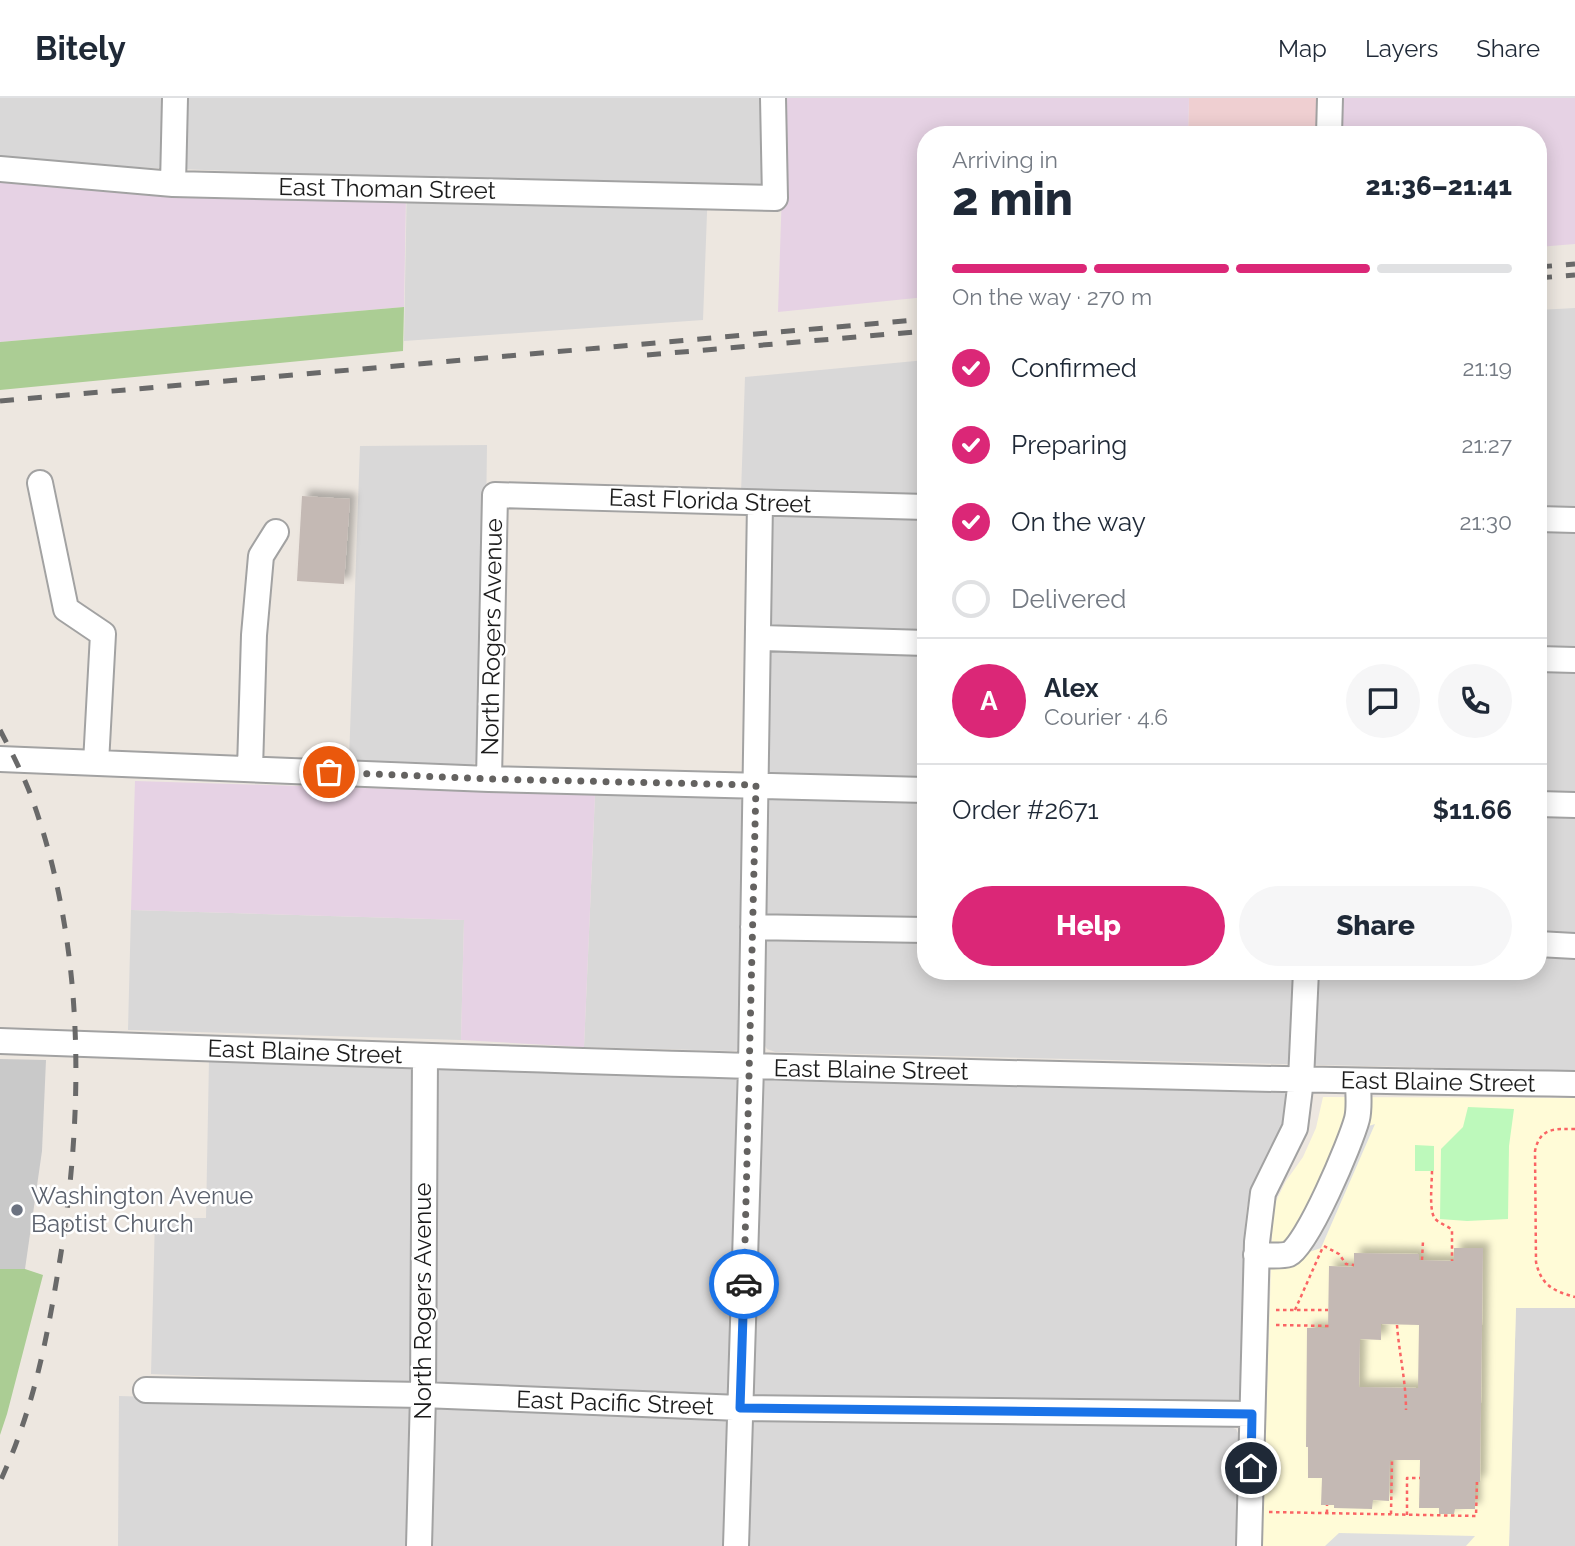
<!DOCTYPE html>
<html lang="en">
<head>
<meta charset="utf-8">
<style>
  :root { --surface:#fff; --page:#f6f6f7; --text:#1f2937; --muted:#747a83; --line:#e0e1e3; --accent:#db2777 }
  body { margin:0; font-family:Raleway,sans-serif; background:var(--page); color:var(--text); height:100vh; display:flex; flex-direction:column; font-size:26px; white-space:nowrap }
  * { box-sizing:border-box; margin:0 }
  p { font-size:23px; color:var(--muted) }
  .icon { flex:none; width:38px; height:38px; fill:none; stroke:currentColor; stroke-width:2; stroke-linecap:round; stroke-linejoin:round }
  .map { position:relative; flex:1; overflow:hidden }
  .details { position:absolute; left:917px; top:28px; width:630px; height:854px; display:flex; flex-direction:column; background:var(--surface); border-radius:28px; box-shadow:0 4px 18px #0003 }
  .details>* { flex:none }
  .pin { position:absolute; display:grid; place-items:center; width:60px; height:60px; color:#fff; margin:-30px; border:4px solid #fff; border-radius:50%; box-shadow:0 2px 7px #0007 }
  .courier { position:absolute; display:grid; place-items:center; width:70px; height:70px; margin:-35px; border:5px solid #1a73e8; border-radius:50%; background:#fff; color:#222; box-shadow:0 2px 9px #0007 }
  .head em { font-style:normal; font-weight:800 }
  .head div { display:flex; flex-direction:column-reverse }
  .head { display:flex; align-items:center; justify-content:space-between; height:119px; padding:0 35px }
  h1 { font-size:46px; font-weight:800; line-height:52px }
  .bar { display:grid; grid-template-columns:repeat(4,1fr); gap:10px 7px; align-content:center; height:84px; padding:0 35px }
  .bar i { height:9px; border-radius:5px; background:var(--line) }
  .bar .selected { background:var(--accent) }
  .bar p { grid-column:span 4 }
  .line { display:flex; align-items:center; gap:18px; padding:0 35px; border-top:2px solid var(--line) }
  .line div { flex:1 }
  .round { display:grid; place-items:center; flex:none; width:74px; height:74px; border-radius:37px; background:var(--page) }
  ol { padding:0 35px; list-style:none }
  li { display:flex; align-items:center; gap:21px; height:77px }
  li p { margin-inline-start:auto }
  li .icon { padding:7px; border-radius:50%; background:var(--accent); color:#fff; stroke-width:4 }
  li:last-child { color:var(--muted) }
  li i { width:38px; height:38px; border:4px solid var(--line); border-radius:50% }
  .primary-button { display:flex; gap:14px; margin-top:auto; padding:14px 35px }
  .primary-button a { flex:1; height:80px; border-radius:42px; background:var(--accent); color:#fff; font-size:28px; font-weight:800; line-height:80px; text-align:center }
  .primary-button a+a { background:var(--page); color:var(--text) }
  header { display:flex; align-items:center; gap:42px; box-sizing:border-box; height:98px; padding:0 35px; background:var(--surface); border-bottom:2px solid var(--line) }
  header strong { font-size:33px }
  nav { display:flex; gap:38px; margin-inline-start:auto; font-size:24px }
  .map>svg:first-child { display:block }
  .residential { fill:#d9d8d8 }
  .commercial { fill:#efcfd1 }
  .industrial { fill:#e6d2e4 }
  .education { fill:#fffbd7 }
  .religious { fill:#c9c9c9 }
  .forest { fill:#abcd94 }
  .park { fill:#bdf9bb }
  .parking { fill:#dfdfdf }
  .building { fill:#c4b9b4; fill-rule:evenodd; filter:url(#shadow) }
  .lines { fill:none; stroke-linecap:round; stroke-linejoin:round }
  .minor-casing { stroke:#a2a2a2; stroke-width:28 }
  .path { stroke:#fa6464; stroke-width:2.5; stroke-dasharray:3.5 3.5; stroke-linecap:butt }
  .minor { stroke:#fff; stroke-width:24 }
  .rail { stroke:#696969; stroke-width:5; stroke-dasharray:14 14; stroke-linecap:butt }
  .done { stroke:#646260; stroke-width:7; stroke-dasharray:0 12.6 }
  .route { stroke:#1a73e8; stroke-width:9 }
  .worship-dot { fill:#6b7280; stroke:#fff; stroke-width:2.5 }
  .labels { text-anchor:middle; stroke-width:5; stroke-linejoin:round; paint-order:stroke }
  .street-label { font-size:24px; fill:#1b1b1b; stroke:#fff }
  .worship-label { font-size:24px; fill:#5b616d; stroke:#fff; text-anchor:start }
</style>
</head>
<body>
<header>
<strong>Bitely</strong>
<nav><a>Map</a><a>Layers</a><a>Share</a></nav>
</header>
<div class="map">
<svg width="1575" height="1448" viewBox="0 0 1575 1448">
  <defs>
    <filter id="shadow"><feDropShadow dx="6" dy="-6" stdDeviation="3.5" flood-color="#0004"/></filter>
  </defs>
  <rect width="100%" height="100%" fill="#ede7e0"/>
  <!-- residential -->
  <path class="residential" d="M0 0H762L765 79 762 88 708 89 703 222 404 243 407 80 0 64Z
    M1575 210V696L1538 695V212Z
    M926 262V681L769 676 765 670 770 396 741 395 745 279Z
    M487 347 483 655 481 662 468 669 349 663 360 348Z
    M595 697 737 700 745 704 743 952 731 953 584 949Z
    M771 700 926 703V873H1538V718L1575 719V973L775 954 767 951 762 943 766 708Z
    M131 812 464 822 461 942 128 932Z
    M209 961 727 978 734 980 740 985 733 1290 728 1298 720 1302 151 1276 155 1120H206Z
    M769 980 1280 991 1288 994V1023L1252 1093 1247 1108 1245 1128 1242 1293 1239 1301 1233 1305 1225 1306 757 1297 751 1296 762 984Z
    M1516 1209 1575 1210V1448H1509Z
    M119 1298 723 1316 729 1318V1448H118Z
    M766 1318 1230 1329 1236 1331 1239 1337 1237 1448H743L749 1323Z"/>
  <!-- commercial -->
  <path class="commercial" d="M1189 0H1319L1318 37H1188Z"/>
  <!-- industrial -->
  <path class="industrial" d="M785 0H1189L1188 37H926V199L778 214Z
    M1339 0H1575V146L1538 149V37H1337Z
    M0 83 406 98 404 209 0 244Z
    M135 683 595 697 584 949 461 942 464 822 131 812Z"/>
  <!-- education -->
  <path class="education" d="M1323 999 1575 1000V1210H1516L1509 1448H1262L1273 1109 1286 1083 1303 1059 1316 1030Z"/>
  <!-- religious -->
  <path class="religious" d="M0 961 46 962 42 1053 25 1171H0Z"/>
  <!-- forest -->
  <path class="forest" d="M404 209 403 253 0 292V244Z
    M0 1171H25L43 1177 7 1316 0 1337Z"/>
  <!-- park -->
  <path class="park" d="M1468 1009 1514 1011 1509 1048 1508 1121 1467 1123 1440 1121 1441 1051 1463 1029Z
    M1415 1047 1434 1048V1073H1415Z"/>
  <!-- parking -->
  <path class="parking" d="M1375 1026 1321 1150 1300 1157 1359 1031Z
    M1339 1435 1475 1438 1466 1448H1325Z"/>
  <!-- building -->
  <path class="building" d="M302 398 350 401 344 486 297 483Z
    M1454 1150H1483L1480 1384H1475V1411H1455L1454 1416H1439V1410H1419L1420 1362H1390L1389 1403 1373 1402 1372 1411 1334 1410V1407H1321L1322 1380H1308V1349H1306L1307 1230H1328L1329 1168 1354 1169V1155L1419 1156V1162L1454 1163ZM1381 1226 1419 1227 1418 1290 1359 1289 1360 1241 1381 1242Z"/>
  <g class="lines">
    <defs>
      <path id="minor" d="M1329 37 1330 0
        M0 71 173 86 775 100 773 0
        M173 86 175 0
        M40 385 66 511 103 536 96 665
        M1538 421 1575 422
        M758 540 926 545
        M1538 561 1575 562
        M0 661 489 681 926 692
        M250 671 254 537 261 458 276 434
        M489 681 495 397 926 409
        M1538 706 1575 707
        M753 829 926 832
        M1538 846 1575 848
        M0 943C525 962 1050 979 1575 986
        M1256 1157C1265 1157 1280 1159 1289 1156 1307 1148 1351 1044 1357 1021 1360 1009 1358 995 1358 983
        M146 1292 423 1297 740 1310 1252 1316
        M419 1448 423 1297 425 959
        M736 1448 751 969 760 405
        M1249 1448 1257 1144 1263 1095 1295 1030 1301 982 1306 873"/>
    </defs>
    <!-- minor casing -->
    <use href="#minor" class="minor-casing"/>
    <!-- path -->
    <path class="path" d="M1575 1031C1555 1031 1540 1029 1535 1053L1536 1164C1541 1187 1553 1193 1575 1199
      M1432 1073C1432 1084 1429 1110 1434 1119 1437 1125 1447 1127 1452 1132V1163
      M1324 1148 1339 1156 1346 1166 1354 1167
      M1422 1162 1423 1143
      M1276 1212H1328
      M1295 1212 1322 1151
      M1276 1227 1330 1228
      M1397 1227C1399 1255 1406 1283 1406 1312
      M1269 1414 1476 1418 1477 1384
      M1327 1415V1407
      M1391 1416 1392 1362
      M1407 1417V1380H1420"/>
    <!-- minor -->
    <use href="#minor" class="minor"/>
    <!-- rail -->
    <path class="rail" d="M1538 169 1575 166
      M1538 180 1575 177
      M647 257 926 233
      M0 303 926 221
      M0 632C13 657 26 682 35 709 84 851 84 1008 61 1155 51 1217 40 1281 18 1340 13 1355 6 1370 0 1384"/>
  </g>
  <g class="lines">
    <!-- done -->
    <path class="done" d="M329 674 489 681 756 687 744 1186"/>
    <!-- route -->
    <path class="route" d="M744 1186 740 1310 1252 1316 1251 1370"/>
  </g>
  <!-- markers -->
  <circle class="worship-dot" cx="17" cy="1112" r="7"/>
  <g class="labels">
    <!-- street labels -->
    <g class="street-label">
      <text transform="translate(387 91) rotate(1)" y="8">East Thoman Street</text>
      <text transform="translate(710 403) rotate(2)" y="8">East Florida Street</text>
      <text transform="translate(492 539) rotate(-89)" y="8">North Rogers Avenue</text>
      <text transform="translate(305 954) rotate(2)" y="8">East Blaine Street</text>
      <text transform="translate(871 972) rotate(1)" y="8">East Blaine Street</text>
      <text transform="translate(1438 984) rotate(1)" y="8">East Blaine Street</text>
      <text transform="translate(423 1203) rotate(-90)" y="8">North Rogers Avenue</text>
      <text transform="translate(615 1305) rotate(2)" y="8">East Pacific Street</text>
    </g>
    <!-- worship labels -->
    <g class="worship-label">
      <text x="31" y="1106">Washington Avenue<tspan x="31" dy="28">Baptist Church</tspan></text>
    </g>
  </g>
</svg>
<div class="pin" style="left:329px;top:674px;background:#ea580c"><svg class="icon" aria-label="bag" viewBox="0 0 24 24"><path d="M5 8h14l-1 12H6zM9 8a3 3 0 0 1 6 0"/></svg></div>
<div class="pin" style="left:1251px;top:1370px;background:#1f2937"><svg class="icon" aria-label="home" viewBox="0 0 24 24"><path d="M3 11l9-7 9 7M6 9v11h12V9"/></svg></div>
<div class="courier" style="left:744px;top:1186px"><svg class="icon" aria-label="car" viewBox="0 0 24 24"><path d="M5 17H2v-5l4-1 3-4h7l3 4 3 1v5h-3M9 17h6M6 11h13"/><circle cx="7" cy="17" r="2"/><circle cx="17" cy="17" r="2"/></svg></div>
<section class="details">
<div class="head"><div><h1>2 min</h1><p>Arriving in</p></div><em>21:36–21:41</em></div>
<div class="bar"><i class="selected"></i><i class="selected"></i><i class="selected"></i><i></i><p>On the way · 270 m</p></div>
<ol>
<li><svg class="icon" aria-label="check" viewBox="0 0 24 24"><path d="M5 12l5 5 9-10"/></svg>Confirmed<p>21:19</p></li>
<li><svg class="icon" aria-label="check" viewBox="0 0 24 24"><path d="M5 12l5 5 9-10"/></svg>Preparing<p>21:27</p></li>
<li><svg class="icon" aria-label="check" viewBox="0 0 24 24"><path d="M5 12l5 5 9-10"/></svg>On the way<p>21:30</p></li>
<li><i></i>Delivered</li>
</ol>
<div class="line" style="height:126px"><b class="round" style="background:var(--accent);color:#fff">A</b><div><b>Alex</b><p>Courier · 4.6</p></div><a class="round"><svg class="icon" aria-label="chat" viewBox="0 0 24 24"><path d="M4 5h16v11H9l-5 4z"/></svg></a><a class="round"><svg class="icon" aria-label="phone" viewBox="0 0 24 24"><path d="M5 4h4l2 5-3 2q2 4 5 5l2-3 5 2v4C11 20 4 13 5 4z"/></svg></a></div>
<div class="line" style="height:91px"><div>Order #2671</div><b>$11.66</b></div>
<div class="primary-button"><a>Help</a><a>Share</a></div>
</section>
</div>
</body>
</html>
